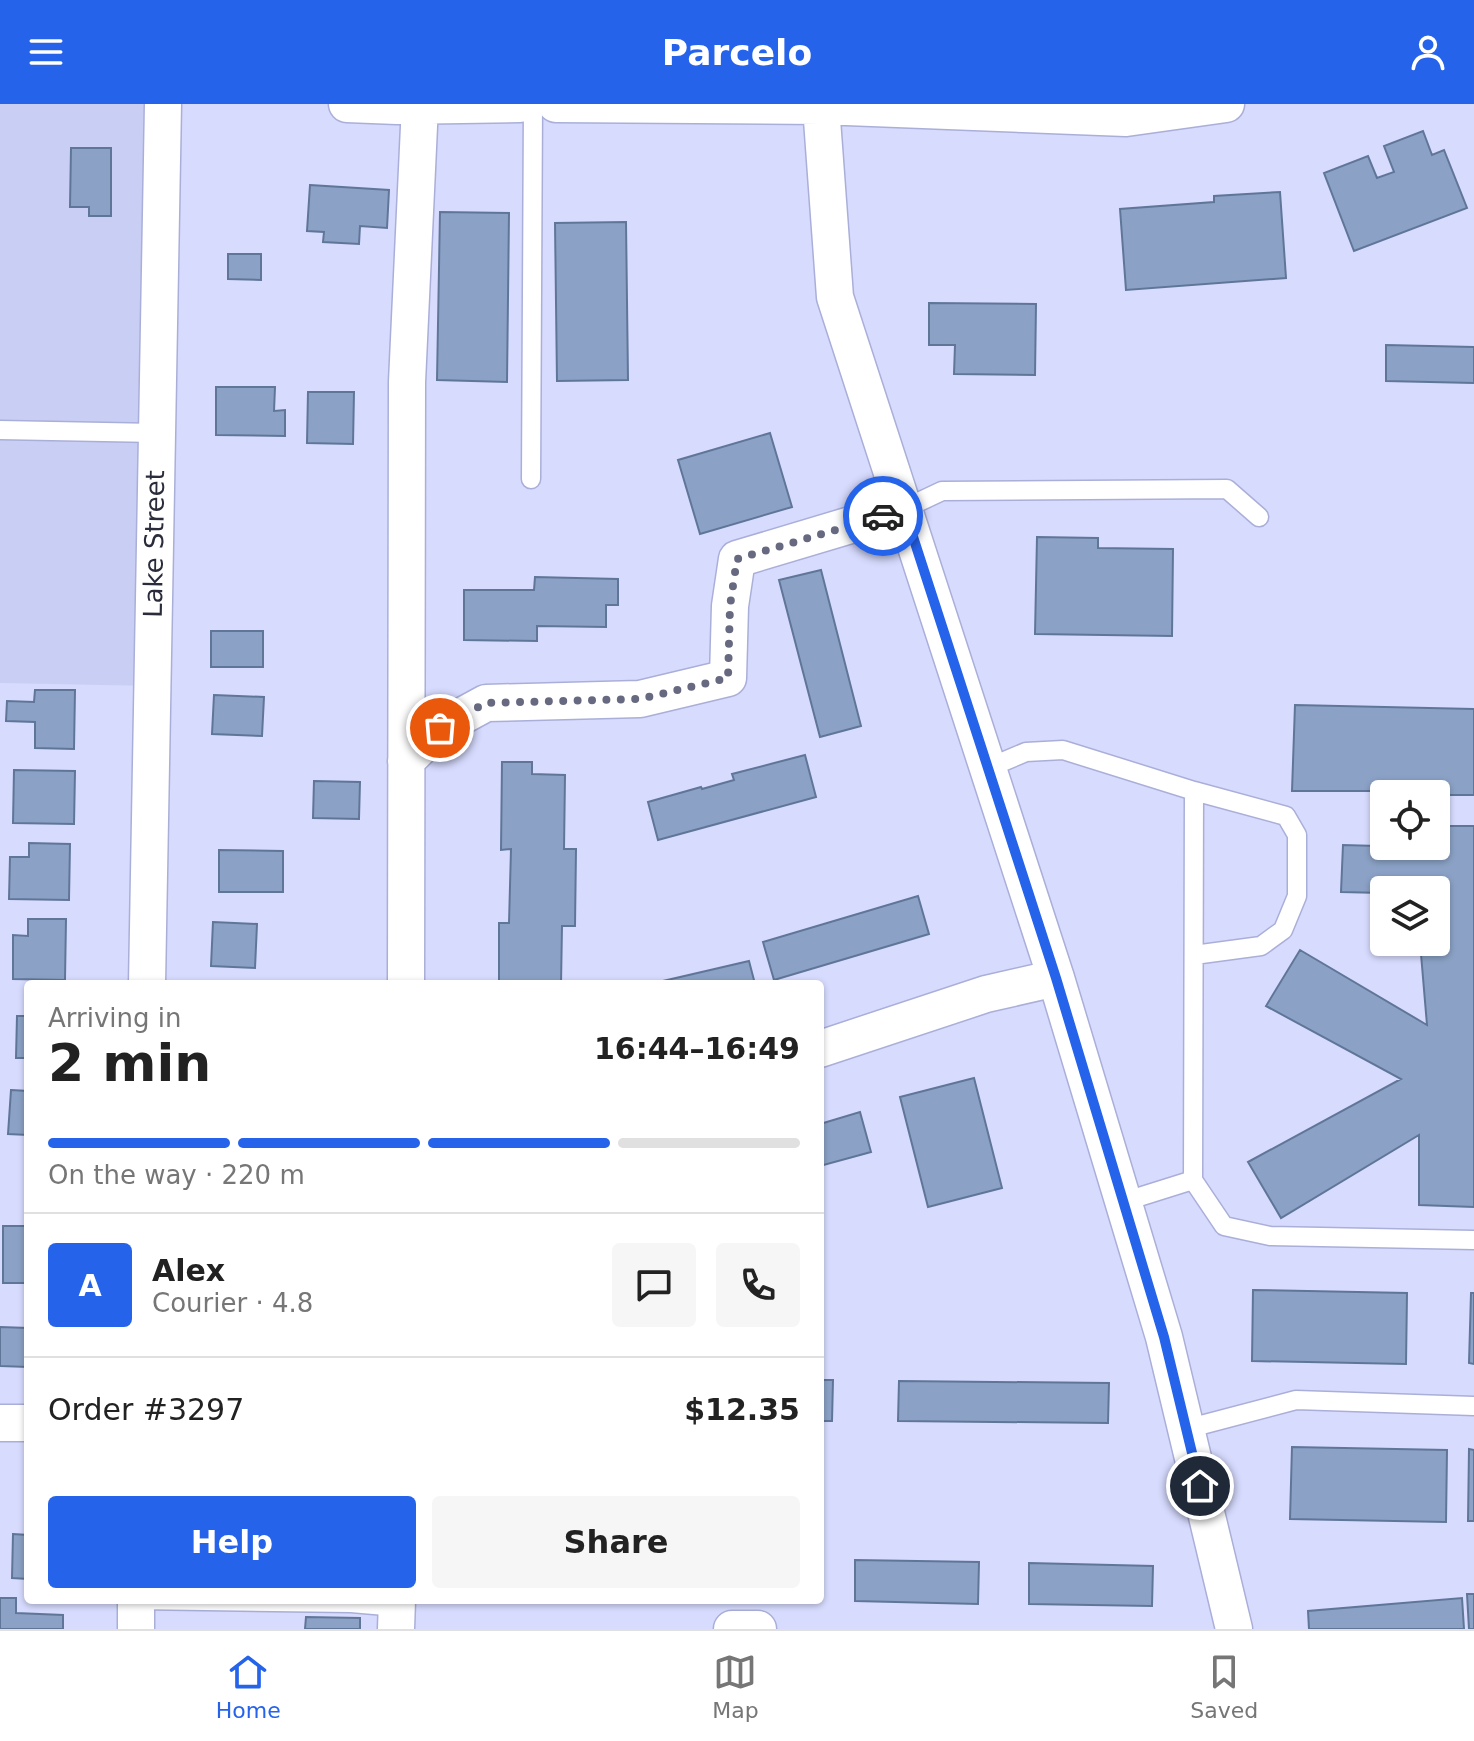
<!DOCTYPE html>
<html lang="en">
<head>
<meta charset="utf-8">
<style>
  :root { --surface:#fff; --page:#f6f6f6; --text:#222; --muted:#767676; --line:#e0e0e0; --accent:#2563eb }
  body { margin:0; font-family:"DejaVu Sans",sans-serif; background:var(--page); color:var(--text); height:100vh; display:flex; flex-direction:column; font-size:30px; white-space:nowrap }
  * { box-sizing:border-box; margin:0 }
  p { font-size:26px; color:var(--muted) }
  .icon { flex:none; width:44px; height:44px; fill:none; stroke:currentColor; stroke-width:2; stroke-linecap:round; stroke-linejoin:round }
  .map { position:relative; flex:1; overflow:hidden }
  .sheet { position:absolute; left:24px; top:876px; width:800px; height:624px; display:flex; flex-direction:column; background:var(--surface); border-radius:8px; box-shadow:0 2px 6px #0004 }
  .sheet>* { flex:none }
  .controls { position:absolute; left:1370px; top:676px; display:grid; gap:16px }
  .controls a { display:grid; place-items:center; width:80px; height:80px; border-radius:8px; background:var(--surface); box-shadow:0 2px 6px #0004; font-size:40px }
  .pin { position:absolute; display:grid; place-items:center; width:68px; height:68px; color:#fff; margin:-34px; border:4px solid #fff; border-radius:50%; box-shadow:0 2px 8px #0007 }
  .courier { position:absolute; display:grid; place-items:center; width:80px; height:80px; margin:-40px; border:6px solid #2563eb; border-radius:50%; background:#fff; color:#222; box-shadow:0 2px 10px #0007 }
  .summary em { font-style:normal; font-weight:700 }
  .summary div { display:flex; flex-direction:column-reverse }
  .summary { display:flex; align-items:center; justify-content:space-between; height:136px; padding:0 24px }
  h1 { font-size:52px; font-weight:700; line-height:60px }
  .bar { display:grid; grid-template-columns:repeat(4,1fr); gap:12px 8px; align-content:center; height:96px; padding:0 24px }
  .bar i { height:10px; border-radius:6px; background:var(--line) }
  .bar .active { background:var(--accent) }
  .bar p { grid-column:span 4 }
  .line { display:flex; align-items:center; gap:20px; padding:0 24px; border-top:2px solid var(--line) }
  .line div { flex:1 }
  .round { display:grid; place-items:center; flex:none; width:84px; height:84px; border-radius:8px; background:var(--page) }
  .button { display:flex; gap:16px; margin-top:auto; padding:16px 24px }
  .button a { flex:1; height:92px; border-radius:8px; background:var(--accent); color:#fff; font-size:32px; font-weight:700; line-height:92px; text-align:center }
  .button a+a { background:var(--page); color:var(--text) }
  header { display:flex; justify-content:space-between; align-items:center; height:104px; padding:0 24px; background:var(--accent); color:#fff; font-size:36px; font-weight:700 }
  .tab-bar { display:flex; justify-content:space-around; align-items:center; height:112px; border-top:2px solid var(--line); background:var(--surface); font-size:22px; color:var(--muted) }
  .tab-bar a { display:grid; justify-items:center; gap:4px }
  .tab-bar .active { color:var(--accent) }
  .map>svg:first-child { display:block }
  .built { fill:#c9cef5 }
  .building { fill:#8ba2c6; stroke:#607699; stroke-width:2; fill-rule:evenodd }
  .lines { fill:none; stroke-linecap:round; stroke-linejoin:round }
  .lane-casing { stroke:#aaafd9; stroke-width:21 }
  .street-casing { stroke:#aaafd9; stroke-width:39 }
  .lane { stroke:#fff; stroke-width:18 }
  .street { stroke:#fff; stroke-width:36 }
  .done { stroke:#676980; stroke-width:8; stroke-dasharray:0 14.4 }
  .route { stroke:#2563eb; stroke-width:10 }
  .labels { text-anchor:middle; stroke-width:8; stroke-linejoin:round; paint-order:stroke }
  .street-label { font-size:26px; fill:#2a2c3c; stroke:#fff }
</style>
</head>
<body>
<header><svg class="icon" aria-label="menu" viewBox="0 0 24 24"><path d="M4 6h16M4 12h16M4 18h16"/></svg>Parcelo<svg class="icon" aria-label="person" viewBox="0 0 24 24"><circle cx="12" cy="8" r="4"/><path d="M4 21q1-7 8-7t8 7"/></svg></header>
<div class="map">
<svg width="1474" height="1525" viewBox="0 0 1474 1525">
  <rect width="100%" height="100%" fill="#d7dbfe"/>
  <!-- built -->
  <path class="built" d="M0 0H163L152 582 0 579Z"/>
  <!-- building -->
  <path class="building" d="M1423 27 1432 51 1444 46 1467 104 1354 147 1324 69 1368 52 1377 74 1394 68 1384 42Z
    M71 44H111V112H89V103H70Z
    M310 81 389 86 387 124 360 122 359 140 323 138 324 128 307 127Z
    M1280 88 1286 174 1126 186 1120 105 1214 98V92Z
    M440 108 509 109 507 278 437 276Z
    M626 118 628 276 557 277 555 119Z
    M228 150H261V176L228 175Z
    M929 199 1036 200 1035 271 954 270 955 241H929Z
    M1386 241 1474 243V279L1386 277Z
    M216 283H275L274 307 285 306V332L216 331Z
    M308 288H354L353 340 307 339Z
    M770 329 792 403 700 430 678 356Z
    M1037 433 1098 434V444L1173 445 1172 532 1035 530Z
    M821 466 861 622 820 633 779 476Z
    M535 473 618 475V501H606V523L537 522V537L464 536V486H534Z
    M211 527H263V563H211Z
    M35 586H75L74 645 35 644V618L6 617 7 597 34 598Z
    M214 591 264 593 262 632 212 630Z
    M1295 601 1474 605V691H1447V722H1474V1103L1419 1101V1031L1281 1114 1248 1058 1401 975 1266 902 1300 846 1427 921 1421 850 1381 849 1383 789 1341 788 1343 741 1378 742 1379 723H1384V742H1436V690H1425V687H1292ZM1384 786H1436V838H1384Z
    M805 651 816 693 658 736 648 698 701 683 702 685 734 676 732 670Z
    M502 658H532V670L565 671 564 745H576L575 822H562L561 880H499V819H509L511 745 501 746Z
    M14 666 75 667 74 720 13 719Z
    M314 677 360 678 359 715 313 714Z
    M29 739 70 740 69 796 9 795 10 753H29Z
    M219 746 283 747V788H219Z
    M918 792 929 830 774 876 763 838Z
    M28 815H66L65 876 13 875V831L28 832Z
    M213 818 257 820 255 864 211 862Z
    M749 857 755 880H650Z
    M17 912H28V954H16Z
    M974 974 1002 1084 928 1103 900 993Z
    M11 986 28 987V1031L8 1030Z
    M860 1008 871 1048 820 1062V1020Z
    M3 1122H28V1179H3Z
    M1253 1186 1407 1189 1406 1260 1252 1257Z
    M1471 1189H1474V1260L1469 1259Z
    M0 1223 28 1224V1263L0 1262Z
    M820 1276H833L832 1317H820Z
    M899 1277 1109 1279 1108 1319 898 1317Z
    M1292 1343 1447 1346 1446 1418 1290 1415Z
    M1469 1345 1474 1346V1417H1468Z
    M13 1430 28 1431V1475L12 1474Z
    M855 1456 979 1458 978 1500 855 1497Z
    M1029 1459 1153 1462 1152 1502 1029 1500Z
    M1467 1490H1474V1525H1469Z
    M0 1494H16V1509L63 1511V1525H0Z
    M1462 1494 1464 1525H1309L1308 1507Z
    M306 1513 360 1514V1525H305Z"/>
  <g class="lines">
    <defs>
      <path id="lane" d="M0 326 156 329
        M531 375 533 0
        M904 405 942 387 1227 385 1259 413
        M988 664 1026 648 1063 646 1194 687 1193 1076 1224 1122 1270 1132 1474 1136
        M1194 851 1261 842 1283 826 1297 792V731L1286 712 1194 687
        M1123 1098 1193 1076
        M1186 1325 1296 1296 1474 1302
        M136 1496 351 1499 397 1503"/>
      <path id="street" d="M347 0 397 2 520 0
        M556 0 821 2 1126 14 1226 0
        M821 2 835 193 1056 874 1164 1233 1234 1525
        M406 657 440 624 486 599 640 595 728 574 730 502 737 455 904 405
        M147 880 163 0
        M406 880 407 278 420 1
        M820 945 986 890 1056 874
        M0 1319H28
        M136 1496V1525
        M396 1525 397 1496
        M732 1525H758"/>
    </defs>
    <!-- lane casing -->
    <use href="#lane" class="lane-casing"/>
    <!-- street casing -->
    <use href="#street" class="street-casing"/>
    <!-- lane -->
    <use href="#lane" class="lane"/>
    <!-- street -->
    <use href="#street" class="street"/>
  </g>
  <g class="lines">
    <!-- done -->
    <path class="done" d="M440 624 486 599 640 595 728 574 730 502 737 455 883 412"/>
    <!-- route -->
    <path class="route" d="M883 412 904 405 1056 874 1164 1233 1200 1382"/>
  </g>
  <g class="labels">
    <!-- street labels -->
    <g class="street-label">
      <text transform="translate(154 440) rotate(-89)" y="9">Lake Street</text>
    </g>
  </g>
</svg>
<div class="controls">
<a><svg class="icon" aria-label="locate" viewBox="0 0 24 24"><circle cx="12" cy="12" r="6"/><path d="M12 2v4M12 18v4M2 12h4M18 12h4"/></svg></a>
<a><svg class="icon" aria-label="layers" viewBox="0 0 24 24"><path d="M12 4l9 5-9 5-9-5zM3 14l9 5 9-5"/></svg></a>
</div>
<div class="pin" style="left:440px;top:624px;background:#ea580c"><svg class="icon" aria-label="bag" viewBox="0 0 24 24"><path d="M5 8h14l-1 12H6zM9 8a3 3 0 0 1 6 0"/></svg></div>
<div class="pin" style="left:1200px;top:1382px;background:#1f2937"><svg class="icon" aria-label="home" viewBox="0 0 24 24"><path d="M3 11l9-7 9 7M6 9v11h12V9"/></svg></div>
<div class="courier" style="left:883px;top:412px"><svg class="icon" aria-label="car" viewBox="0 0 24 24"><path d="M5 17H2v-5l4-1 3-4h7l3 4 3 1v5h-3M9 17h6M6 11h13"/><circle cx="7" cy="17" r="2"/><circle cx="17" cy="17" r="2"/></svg></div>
<section class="sheet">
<div class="summary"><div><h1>2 min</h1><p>Arriving in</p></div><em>16:44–16:49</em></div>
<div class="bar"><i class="active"></i><i class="active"></i><i class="active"></i><i></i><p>On the way · 220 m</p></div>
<div class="line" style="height:144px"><b class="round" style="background:var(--accent);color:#fff">A</b><div><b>Alex</b><p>Courier · 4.8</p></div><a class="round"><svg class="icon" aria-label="chat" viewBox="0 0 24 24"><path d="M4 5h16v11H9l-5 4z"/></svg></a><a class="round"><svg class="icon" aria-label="phone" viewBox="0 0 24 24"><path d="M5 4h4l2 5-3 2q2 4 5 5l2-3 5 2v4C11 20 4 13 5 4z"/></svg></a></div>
<div class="line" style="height:104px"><div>Order #3297</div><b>$12.35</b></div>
<div class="button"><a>Help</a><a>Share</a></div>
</section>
</div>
<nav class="tab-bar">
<a class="active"><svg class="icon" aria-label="home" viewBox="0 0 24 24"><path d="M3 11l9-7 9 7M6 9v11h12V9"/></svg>Home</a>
<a><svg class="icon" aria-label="map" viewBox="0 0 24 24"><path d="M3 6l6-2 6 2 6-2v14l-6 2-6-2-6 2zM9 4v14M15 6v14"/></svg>Map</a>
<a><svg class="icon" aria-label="saved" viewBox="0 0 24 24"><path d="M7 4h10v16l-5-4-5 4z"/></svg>Saved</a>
</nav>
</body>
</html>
